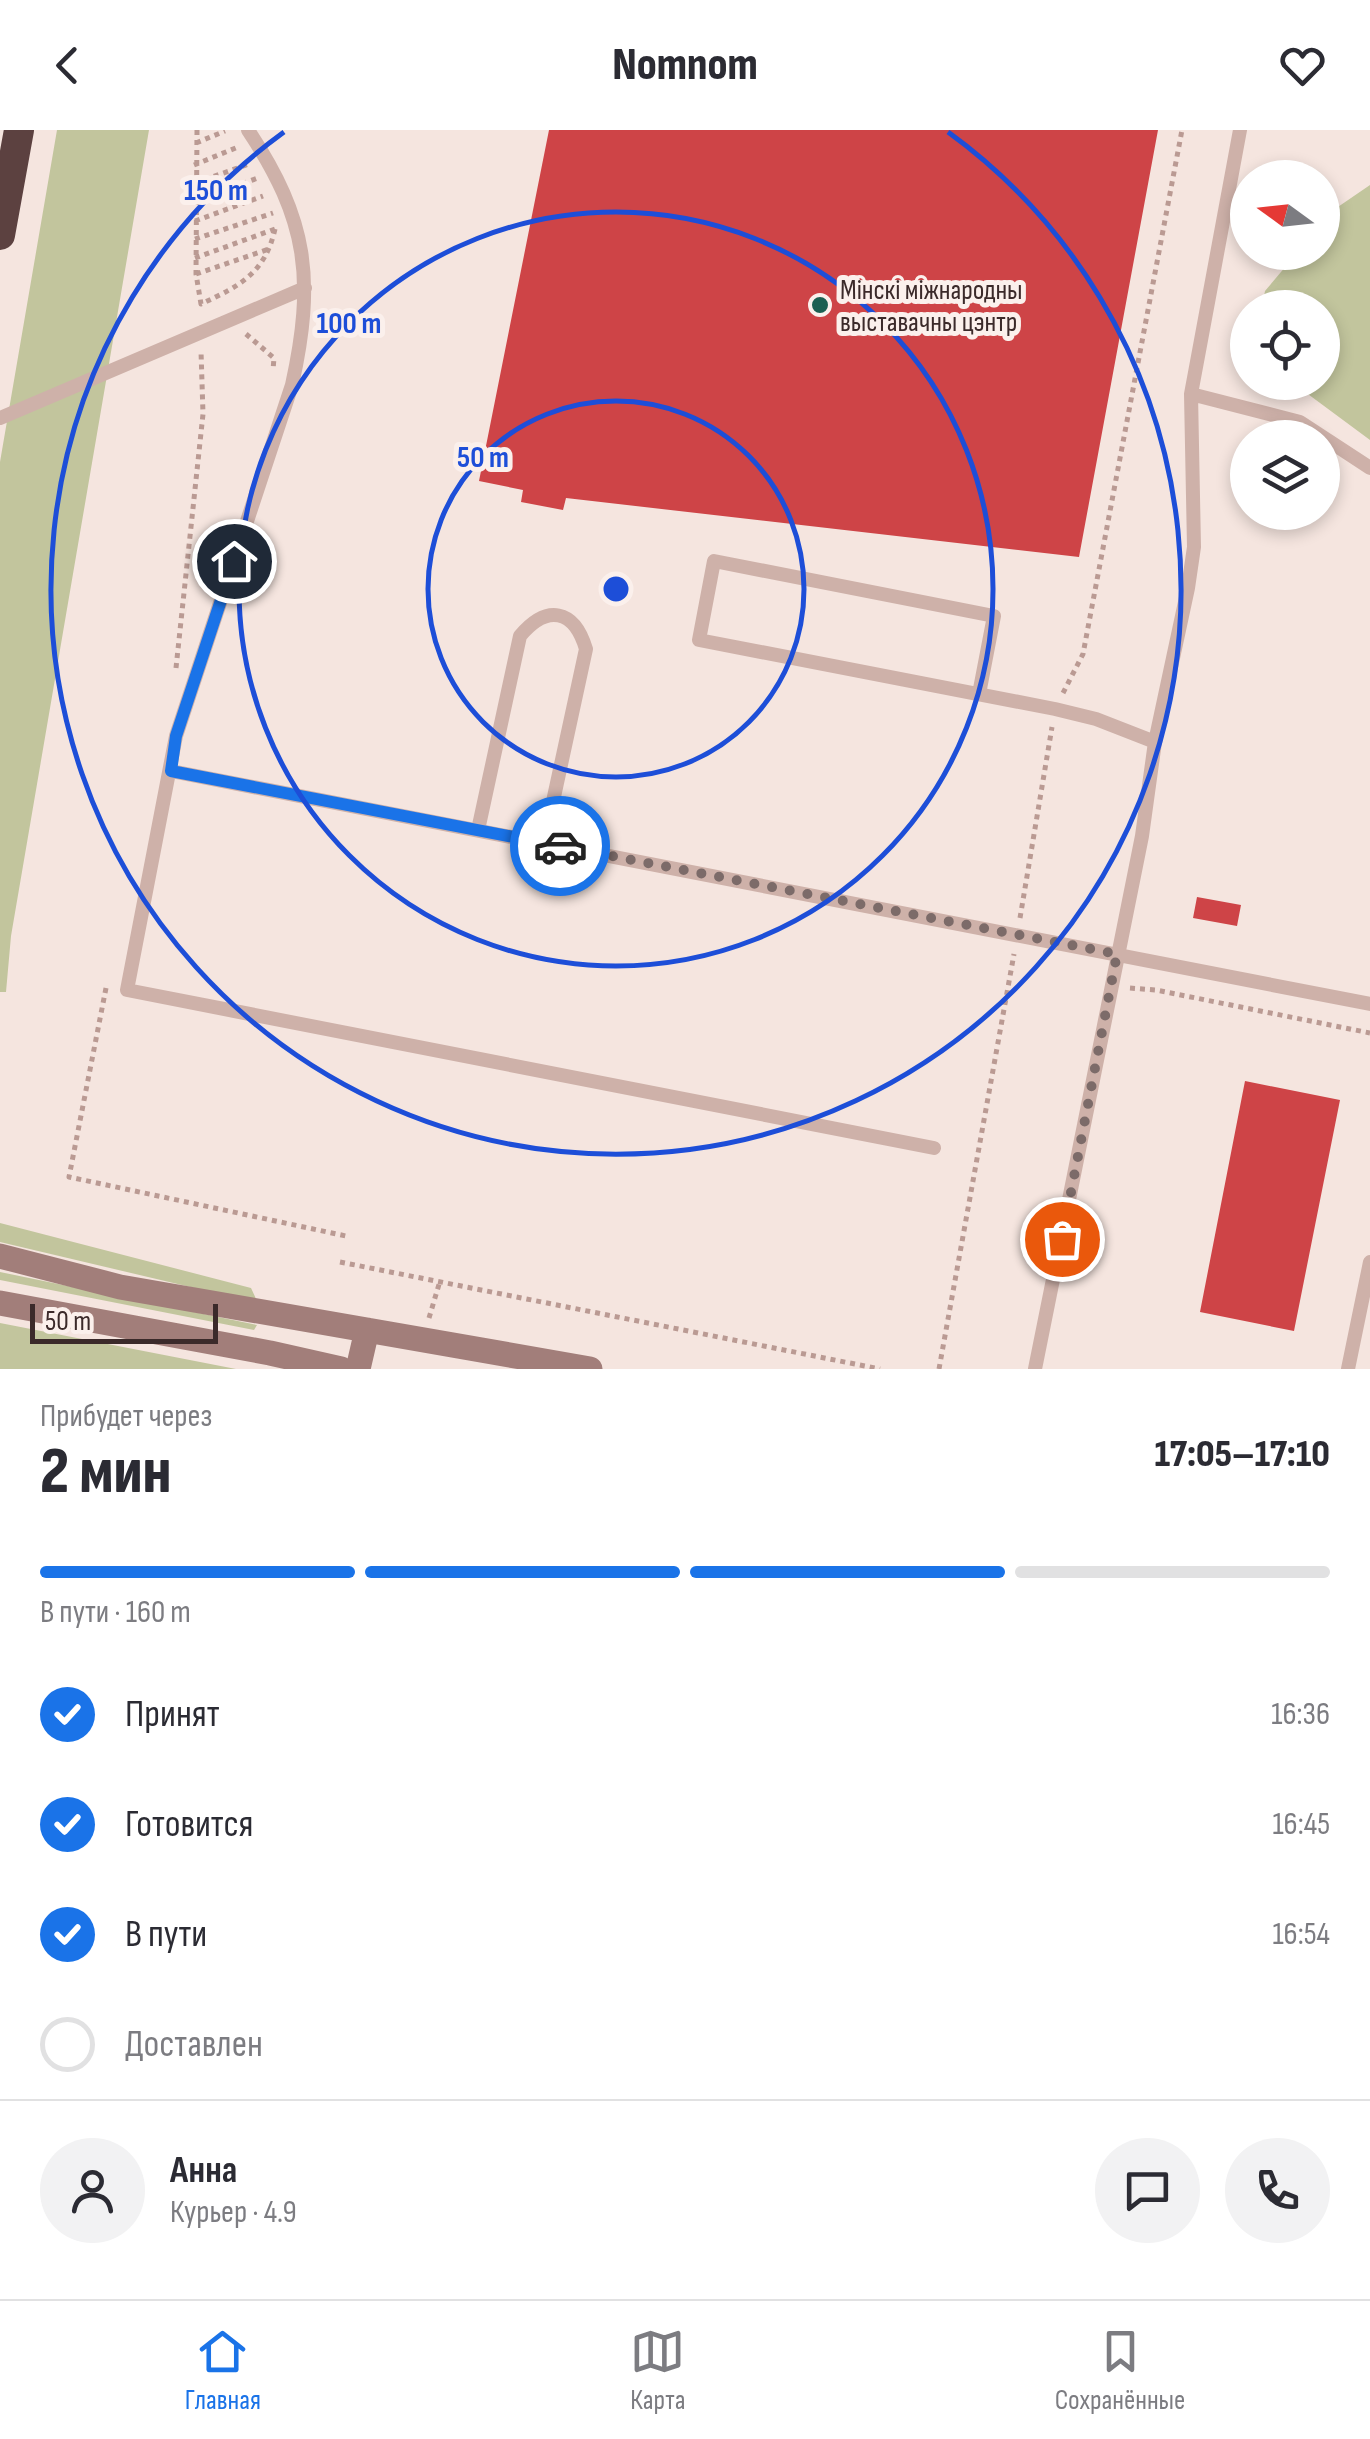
<!DOCTYPE html>
<html lang="ru">
<head>
<meta charset="utf-8">
<style>
  :root { --surface:#fff; --page:#f2f2f3; --text:#2b2b33; --muted:#7c7c81; --line:#e1e1e2; --accent:#1a73e8 }
  body { margin:0; font-family:"Sofia Sans Condensed",sans-serif; background:var(--page); color:var(--text); height:100vh; display:flex; flex-direction:column; font-size:38px; white-space:nowrap }
  * { box-sizing:border-box; margin:0 }
  p { font-size:32px; color:var(--muted) }
  .icon { flex:none; width:55px; height:55px; fill:none; stroke:currentColor; stroke-width:2; stroke-linecap:round; stroke-linejoin:round }
  .map { position:relative; height:1239px; overflow:hidden }
  .sheet { display:flex; flex-direction:column; background:var(--surface); flex:1 }
  .sheet>* { flex:none }
  .needle { width:65px; rotate:285deg }
  .tools { position:absolute; left:1230px; top:30px; display:grid; gap:20px }
  .tools a { display:grid; place-items:center; width:110px; height:110px; border-radius:50%; background:var(--surface); box-shadow:0 5px 15px #0003; font-size:50px }
  .scale { position:absolute; left:30px; bottom:25px; width:188px; box-sizing:border-box; padding-left:10px; border:5px solid #3b2a2a; border-top:0; font-size:28px; line-height:35px; white-space:nowrap; color:#3b2a2a; -webkit-text-stroke:8px #fbf0ec; paint-order:stroke }
  .pin { position:absolute; display:grid; place-items:center; width:85px; height:85px; color:#fff; margin:-42px; border:5px solid #fff; border-radius:50%; box-shadow:0 2px 10px #0007 }
  .courier { position:absolute; display:grid; place-items:center; width:100px; height:100px; margin:-50px; border:8px solid #1a73e8; border-radius:50%; background:#fff; color:#222; box-shadow:0 2px 12px #0007 }
  .overview em { font-style:normal; font-weight:800 }
  .overview div { display:flex; flex-direction:column-reverse }
  .overview { display:flex; align-items:center; justify-content:space-between; height:170px; padding:0 40px }
  h1 { font-size:65px; font-weight:800; line-height:75px }
  .bar { display:grid; grid-template-columns:repeat(4,1fr); gap:15px 10px; align-content:center; height:120px; padding:0 40px }
  .bar i { height:12px; border-radius:8px; background:var(--line) }
  .bar .selected { background:var(--accent) }
  .bar p { grid-column:span 4 }
  .line { display:flex; align-items:center; gap:25px; padding:0 40px; border-top:2px solid var(--line) }
  .line div { flex:1 }
  .round { display:grid; place-items:center; flex:none; width:105px; height:105px; border-radius:52px; background:var(--page) }
  ol { padding:0 40px; list-style:none }
  li { display:flex; align-items:center; gap:30px; height:110px }
  li p { margin-inline-start:auto }
  li .icon { padding:10px; border-radius:50%; background:var(--accent); color:#fff; stroke-width:4 }
  li:last-child { color:var(--muted) }
  li i { width:55px; height:55px; border:5px solid var(--line); border-radius:50% }
  header { display:flex; justify-content:space-between; align-items:center; height:130px; padding:0 40px; background:var(--surface); font-size:45px; font-weight:800 }
  .dock { display:flex; justify-content:space-around; align-items:center; height:140px; border-top:2px solid var(--line); background:var(--surface); font-size:28px; color:var(--muted) }
  .dock a { display:grid; justify-items:center; gap:5px }
  .dock .selected { color:var(--accent) }
  .map>svg:first-child { display:block }
  .green { fill:#c2c59d }
  .building { fill:#ce4447 }
  .lines { fill:none; stroke-linecap:round; stroke-linejoin:round }
  .path { stroke:#ba9a93; stroke-width:5; stroke-dasharray:5 5; stroke-linecap:butt }
  .lane { stroke:#ceb1a9; stroke-width:14 }
  .secondary { stroke:#a27e7a; stroke-width:25 }
  .highway { stroke:#5c4140; stroke-width:30 }
  .done { stroke:#7c6b69; stroke-width:10; stroke-dasharray:0 18 }
  .route { stroke:#1a73e8; stroke-width:12 }
  .ring { fill:none; stroke:#1d4ed8; stroke-width:5 }
  .poi-dot { fill:#1c6052; stroke:#fbf0ec; stroke-width:4 }
  .labels { text-anchor:middle; stroke-width:10; stroke-linejoin:round; paint-order:stroke }
  .poi-label { font-size:28px; fill:#3b2a2a; stroke:#fbf0ec; text-anchor:start }
  .centre { fill:#1d4ed8; stroke:#fbf0ec; stroke-width:5 }
  .ring-label { font-size:30px; text-anchor:middle; font-weight:bold; fill:#1d4ed8; stroke:#fbf0ec; stroke-width:10; stroke-linejoin:round; paint-order:stroke }
</style>
</head>
<body>
<header><svg class="icon" aria-label="back" viewBox="0 0 24 24"><path d="M15 5l-7 7 7 7"/></svg>Nomnom<svg class="icon" aria-label="heart" viewBox="0 0 24 24"><path d="M12 20l-8-8c-3-5 5-10 8-4 3-6 11-1 8 4z"/></svg></header>
<div class="map">
<svg width="1370" height="1239" viewBox="0 0 1370 1239">
  <rect width="100%" height="100%" fill="#f5e5df"/>
  <!-- green -->
  <path class="green" d="M57 0H149L11 806 6 862H0V332Z
    M1370 55V310L1293 253 1322 252V178L1262 177 1265 161 1297 123 1322 122 1323 92 1332 81Z
    M0 1093 251 1158 258 1173 0 1112Z
    M0 1142 257 1195 254 1200 0 1150Z
    M0 1193 236 1239H0Z"/>
  <!-- building -->
  <path class="building" d="M549 0H1158L1079 427 566 368 563 380 521 372 523 360 479 351Z
    M1197 767 1241 775 1237 796 1193 788Z
    M1245 951 1340 970 1294 1201 1200 1182Z"/>
  <g class="lines">
    <!-- path -->
    <path class="path" d="M197 0 196 144 201 174C240 156 265 143 275 99
      M196 13 225 1
      M194 35 238 17
      M195 53 249 34
      M195 71 258 48
      M195 91 263 66
      M195 109 273 83
      M195 128 275 99
      M196 144 269 119
      M246 204 274 228 273 240
      M176 538 203 284 201 221
      M1063 563 1083 524 1182 0
      M1020 788 1052 597
      M106 858 69 1047 346 1106
      M1130 858 1156 860 1370 903
      M340 1132 880 1239
      M429 1188 440 1151
      M939 1239 1014 824"/>
    <!-- lane -->
    <path class="lane" d="M248 0C308 90 315 150 292 255L176 606 127 860 934 1018
      M1191 264 1300 292 1370 338
      M0 288 305 158
      M979 564 994 486 714 431 699 510 1055 579 1096 589 1155 612
      M171 641 1370 874
      M478 700 520 506C547 474 574 479 586 519L544 713
      M1035 1239 1142 706 1155 612 1188 458 1194 417 1191 264 1240 0
      M1348 1239 1370 1132"/>
    <!-- secondary -->
    <path class="secondary" d="M0 1126 120 1157 590 1239
      M0 1173 270 1223 341 1239
      M358 1239 367 1200"/>
    <!-- highway -->
    <path class="highway" d="M0 105 19 0"/>
  </g>
  <g class="lines">
    <!-- done -->
    <path class="done" d="M560 716 1117 824 1062 1109"/>
    <!-- route -->
    <path class="route" d="M234 431 176 606 171 641 560 716"/>
  </g>
  <!-- distance rings -->
  <g class="ring">
    <circle cx="616" cy="459" r="188"/>
    <circle cx="616" cy="459" r="377"/>
    <path d="M948 2A565 565 0 1 1 284 2"/>
  </g>
  <!-- markers -->
  <circle class="poi-dot" cx="820" cy="175" r="10"/>
  <g class="labels">
    <!-- poi labels -->
    <g class="poi-label">
      <text x="840" y="169">Мінскі міжнародны<tspan x="840" dy="32">выставачны цэнтр</tspan></text>
    </g>
  </g>
  <circle cx="616" cy="459" r="15" class="centre"/>
  <g class="ring-label">
    <text x="216" y="70">150 m</text>
    <text x="349" y="203">100 m</text>
    <text x="483" y="337">50 m</text>
  </g>
</svg>
<div class="tools">
<a><svg class="needle" viewBox="-14 -14 28 28"><path d="M0-13l5 13h-10z" fill="#e53935"/><path d="M0 13l5-13h-10z" fill="#7c7c81"/></svg></a>
<a><svg class="icon" aria-label="locate" viewBox="0 0 24 24"><circle cx="12" cy="12" r="6"/><path d="M12 2v4M12 18v4M2 12h4M18 12h4"/></svg></a>
<a><svg class="icon" aria-label="layers" viewBox="0 0 24 24"><path d="M12 4l9 5-9 5-9-5zM3 14l9 5 9-5"/></svg></a>
</div>
<div class="scale">50 m</div>
<div class="pin" style="left:1062px;top:1109px;background:#ea580c"><svg class="icon" aria-label="bag" viewBox="0 0 24 24"><path d="M5 8h14l-1 12H6zM9 8a3 3 0 0 1 6 0"/></svg></div>
<div class="pin" style="left:234px;top:431px;background:#1f2937"><svg class="icon" aria-label="home" viewBox="0 0 24 24"><path d="M3 11l9-7 9 7M6 9v11h12V9"/></svg></div>
<div class="courier" style="left:560px;top:716px"><svg class="icon" aria-label="car" viewBox="0 0 24 24"><path d="M5 17H2v-5l4-1 3-4h7l3 4 3 1v5h-3M9 17h6M6 11h13"/><circle cx="7" cy="17" r="2"/><circle cx="17" cy="17" r="2"/></svg></div>
</div>
<section class="sheet">
<div class="overview"><div><h1>2 мин</h1><p>Прибудет через</p></div><em>17:05–17:10</em></div>
<div class="bar"><i class="selected"></i><i class="selected"></i><i class="selected"></i><i></i><p>В пути · 160 m</p></div>
<ol>
<li><svg class="icon" aria-label="check" viewBox="0 0 24 24"><path d="M5 12l5 5 9-10"/></svg>Принят<p>16:36</p></li>
<li><svg class="icon" aria-label="check" viewBox="0 0 24 24"><path d="M5 12l5 5 9-10"/></svg>Готовится<p>16:45</p></li>
<li><svg class="icon" aria-label="check" viewBox="0 0 24 24"><path d="M5 12l5 5 9-10"/></svg>В пути<p>16:54</p></li>
<li><i></i>Доставлен</li>
</ol>
<div class="line" style="height:180px"><a class="round"><svg class="icon" aria-label="person" viewBox="0 0 24 24"><circle cx="12" cy="8" r="4"/><path d="M4 21q1-7 8-7t8 7"/></svg></a><div><b>Анна</b><p>Курьер · 4.9</p></div><a class="round"><svg class="icon" aria-label="chat" viewBox="0 0 24 24"><path d="M4 5h16v11H9l-5 4z"/></svg></a><a class="round"><svg class="icon" aria-label="phone" viewBox="0 0 24 24"><path d="M5 4h4l2 5-3 2q2 4 5 5l2-3 5 2v4C11 20 4 13 5 4z"/></svg></a></div>
</section>
<nav class="dock">
<a class="selected"><svg class="icon" aria-label="home" viewBox="0 0 24 24"><path d="M3 11l9-7 9 7M6 9v11h12V9"/></svg>Главная</a>
<a><svg class="icon" aria-label="map" viewBox="0 0 24 24"><path d="M3 6l6-2 6 2 6-2v14l-6 2-6-2-6 2zM9 4v14M15 6v14"/></svg>Карта</a>
<a><svg class="icon" aria-label="saved" viewBox="0 0 24 24"><path d="M7 4h10v16l-5-4-5 4z"/></svg>Сохранённые</a>
</nav>
</body>
</html>
